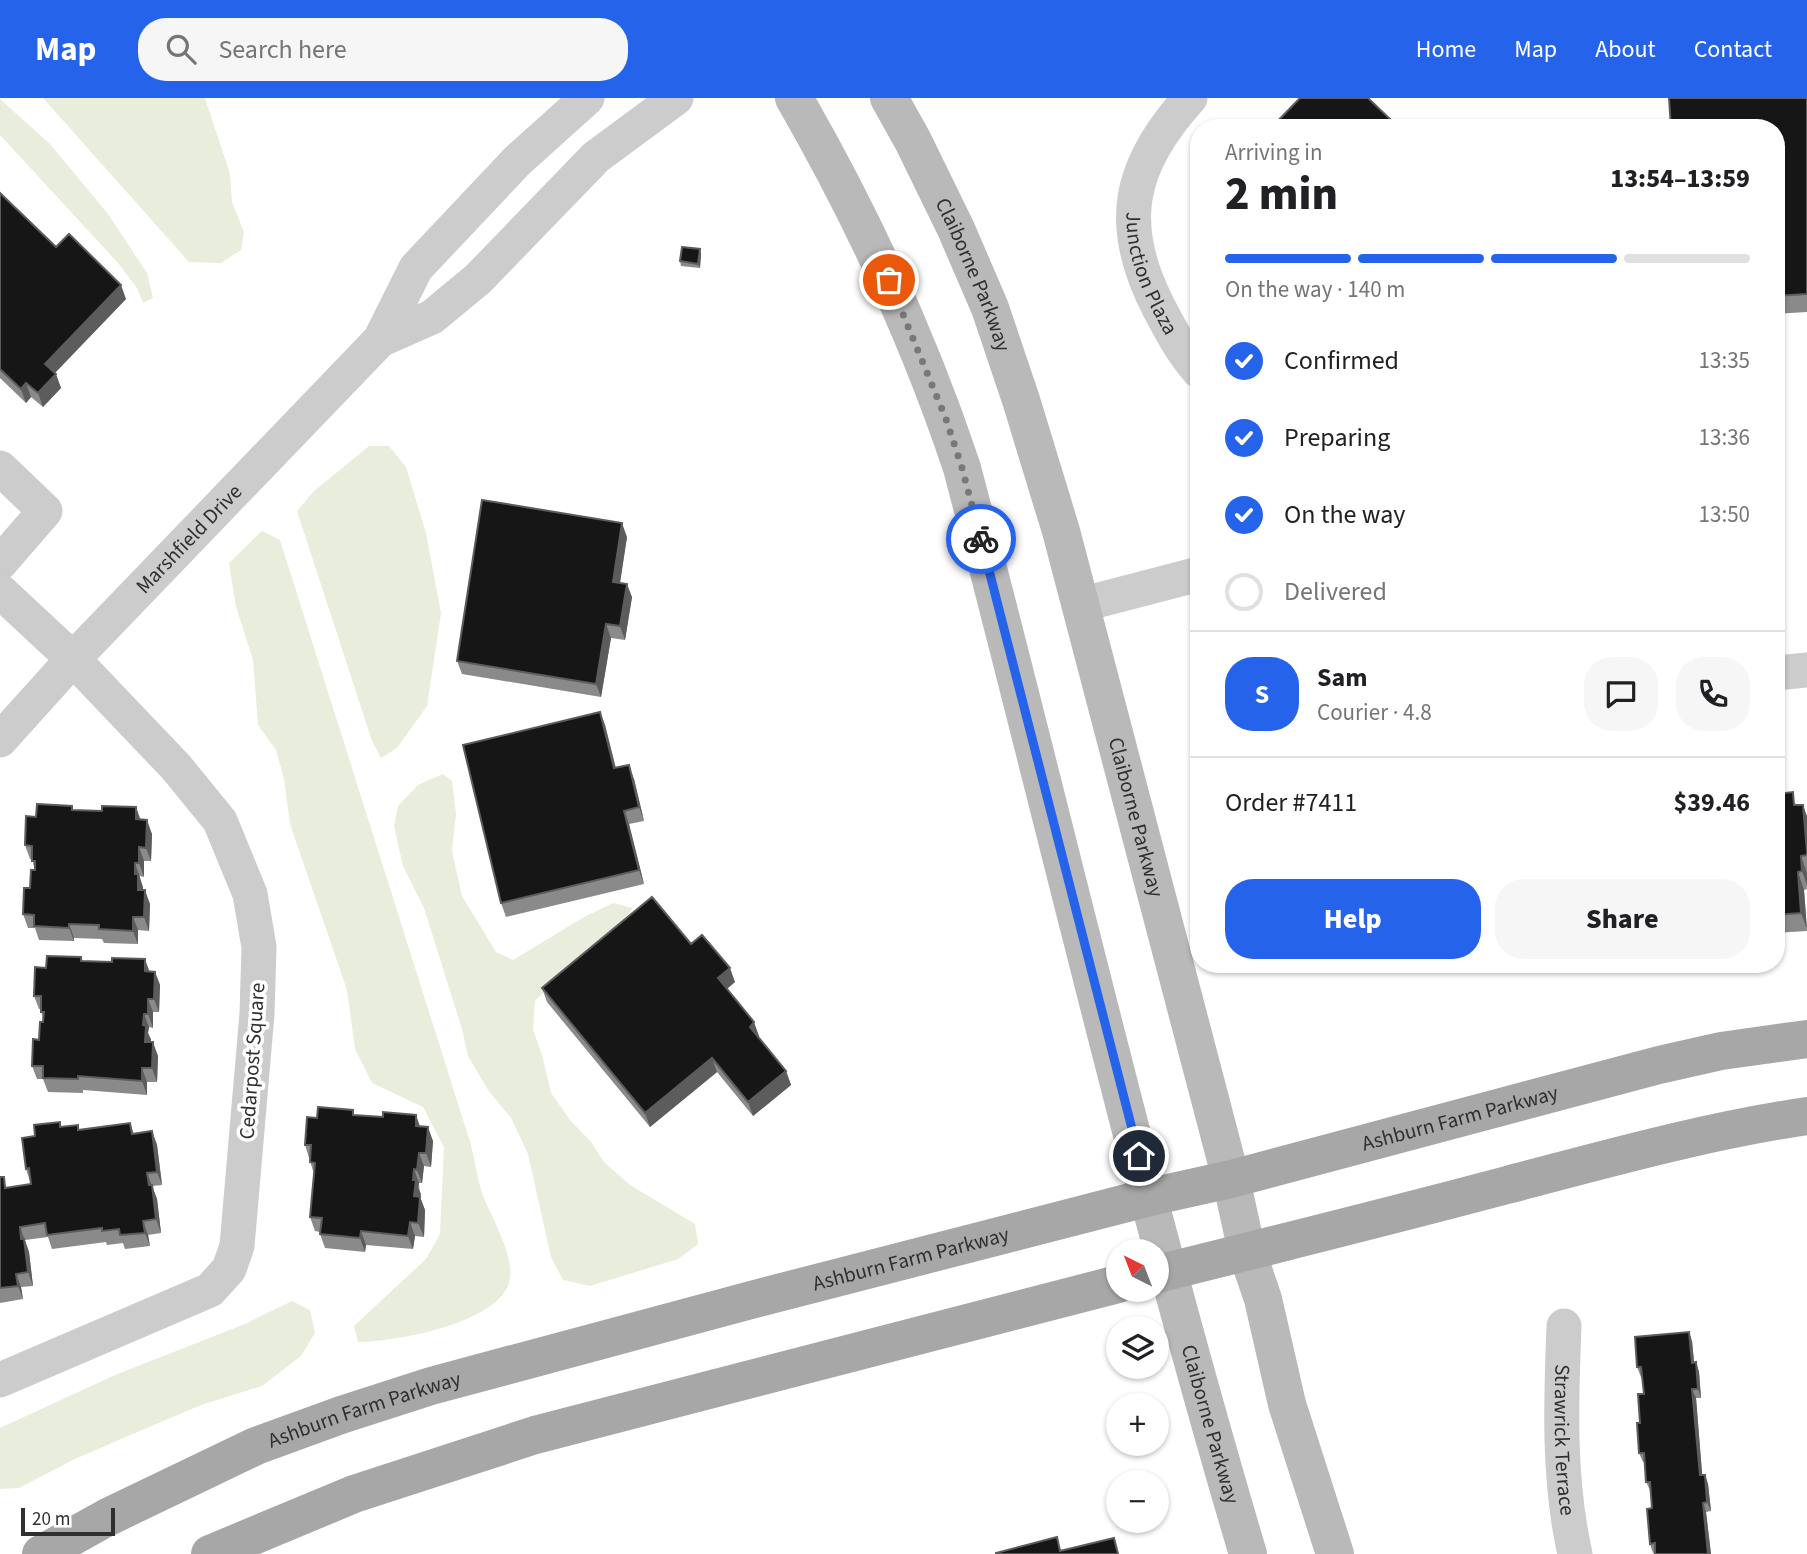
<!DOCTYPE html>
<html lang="en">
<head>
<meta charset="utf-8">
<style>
  :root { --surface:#fff; --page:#f6f6f6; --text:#202124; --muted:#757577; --line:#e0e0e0; --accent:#2563eb }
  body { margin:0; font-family:"Source Sans 3",sans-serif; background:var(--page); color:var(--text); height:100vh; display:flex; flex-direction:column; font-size:26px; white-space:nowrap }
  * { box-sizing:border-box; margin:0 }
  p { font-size:23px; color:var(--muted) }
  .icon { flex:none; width:38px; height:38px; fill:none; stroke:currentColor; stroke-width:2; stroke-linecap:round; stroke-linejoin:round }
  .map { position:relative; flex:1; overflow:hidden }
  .details { position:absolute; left:1190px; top:21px; width:595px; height:854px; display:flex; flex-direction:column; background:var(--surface); border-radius:28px; box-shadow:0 2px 5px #0004 }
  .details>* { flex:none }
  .needle { width:46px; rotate:318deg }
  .tools { position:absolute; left:1106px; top:1141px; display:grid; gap:14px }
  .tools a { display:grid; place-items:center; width:63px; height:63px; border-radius:50%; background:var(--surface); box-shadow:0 2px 5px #0004; font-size:35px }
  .scale { position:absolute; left:21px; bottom:18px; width:94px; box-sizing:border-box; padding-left:7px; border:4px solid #2f2f2f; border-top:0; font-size:19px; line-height:24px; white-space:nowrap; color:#2f2f2f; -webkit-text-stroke:5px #fff; paint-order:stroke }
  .pin { position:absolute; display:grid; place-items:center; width:60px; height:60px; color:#fff; margin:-30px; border:4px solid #fff; border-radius:50%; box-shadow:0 2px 7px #0007 }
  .courier { position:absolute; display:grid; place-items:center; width:70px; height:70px; margin:-35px; border:5px solid #2563eb; border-radius:50%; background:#fff; color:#222; box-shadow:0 2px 9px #0007 }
  .head em { font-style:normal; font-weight:800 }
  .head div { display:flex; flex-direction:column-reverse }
  .head { display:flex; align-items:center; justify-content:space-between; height:119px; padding:0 35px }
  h1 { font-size:46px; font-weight:800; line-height:52px }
  .bar { display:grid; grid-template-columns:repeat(4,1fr); gap:10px 7px; align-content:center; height:84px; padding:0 35px }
  .bar i { height:9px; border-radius:5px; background:var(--line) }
  .bar .selected { background:var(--accent) }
  .bar p { grid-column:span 4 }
  .line { display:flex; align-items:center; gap:18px; padding:0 35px; border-top:2px solid var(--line) }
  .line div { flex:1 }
  .round { display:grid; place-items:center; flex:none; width:74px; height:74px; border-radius:28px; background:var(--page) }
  ol { padding:0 35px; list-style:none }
  li { display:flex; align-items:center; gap:21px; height:77px }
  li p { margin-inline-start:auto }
  li .icon { padding:7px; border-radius:50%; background:var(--accent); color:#fff; stroke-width:4 }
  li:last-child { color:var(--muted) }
  li i { width:38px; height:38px; border:4px solid var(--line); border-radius:50% }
  .cta { display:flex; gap:14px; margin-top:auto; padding:14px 35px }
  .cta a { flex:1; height:80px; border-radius:28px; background:var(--accent); color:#fff; font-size:28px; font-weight:800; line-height:80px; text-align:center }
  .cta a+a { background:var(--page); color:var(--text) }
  header { display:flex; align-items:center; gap:42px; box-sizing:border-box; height:98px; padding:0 35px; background:var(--accent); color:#fff }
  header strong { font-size:33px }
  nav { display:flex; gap:38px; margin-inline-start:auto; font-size:24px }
  .search { width:490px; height:63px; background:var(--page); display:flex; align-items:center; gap:18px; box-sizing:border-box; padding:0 24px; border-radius:28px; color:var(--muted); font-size:26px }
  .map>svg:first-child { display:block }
  .green { fill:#e9eddc }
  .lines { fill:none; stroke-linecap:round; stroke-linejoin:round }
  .minor { stroke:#ccc; stroke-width:35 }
  .secondary { stroke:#b9b9b9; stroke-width:38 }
  .primary { stroke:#a7a7a7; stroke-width:38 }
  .wall { fill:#8a8a8a }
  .shaded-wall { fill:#5c5c5c }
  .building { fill:#161616; stroke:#5c5c5c; stroke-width:2 }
  .done { stroke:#787878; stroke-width:7; stroke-dasharray:0 12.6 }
  .route { stroke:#2563eb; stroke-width:9 }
  .labels { text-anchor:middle; stroke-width:7; stroke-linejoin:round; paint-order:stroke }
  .street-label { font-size:21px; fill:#2f2f2f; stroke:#fff }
</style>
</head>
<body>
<header>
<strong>Map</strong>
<div class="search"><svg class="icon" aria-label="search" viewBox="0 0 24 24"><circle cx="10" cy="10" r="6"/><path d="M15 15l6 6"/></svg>Search here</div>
<nav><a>Home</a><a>Map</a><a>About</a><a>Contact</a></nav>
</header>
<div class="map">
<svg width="1807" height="1456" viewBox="0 0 1807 1456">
  <rect width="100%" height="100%" fill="#fff"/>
  <!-- green -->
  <path class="green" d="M43 0H205L230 76 232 104 244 134 241 152 221 165 189 164Z
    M0 1 50 46 108 116 147 175 153 200 143 205 137 190 118 165 0 37Z
    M369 348H389L406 369 426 435 441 515 427 608 397 650 381 660 372 643 297 413 313 394Z
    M262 433 280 442 471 1047C475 1063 477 1079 482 1095 491 1119 514 1156 510 1181 503 1225 394 1244 358 1244L354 1228 426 1161 440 1136 444 1049 423 1009 372 985 355 951 347 892 290 726 284 681 276 652 258 627 253 562 236 509 229 465Z
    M443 676 452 683 456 716 452 753 462 798 496 854 513 862 584 819 613 805 633 810C607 846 566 871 535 903L533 932 542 957 551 995 570 1022 591 1044 604 1064 630 1087 695 1126 698 1146 678 1161 590 1188 563 1182 551 1159 528 1056 511 1020 488 992 468 958 462 931 424 810 403 768 394 728 398 708 418 687Z
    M292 1203 310 1212 315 1235 301 1258 262 1288 201 1307 128 1338 75 1361 19 1390 0 1391V1330L115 1277 245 1226Z"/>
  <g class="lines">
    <!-- minor -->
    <g class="minor">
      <path id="s1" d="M1190 0C1128 68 1116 127 1159 210 1171 233 1182 254 1199 273"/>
      <path d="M380 242 432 219 478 181 596 59 676 0"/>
      <path d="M0 370 45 413 0 465"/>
      <path d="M0 493 73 561 176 669 220 723 250 796 259 849 257 916 237 1148 229 1171 210 1192 0 1282"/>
      <path d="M1080 507 1199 476"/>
      <path d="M1776 575 1807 572"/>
      <path id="s2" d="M0 642 73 561 380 242 416 170 517 63 587 0"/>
      <path id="s3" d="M1564 1228C1561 1303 1558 1381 1575 1456"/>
    </g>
    <!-- secondary -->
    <g class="secondary">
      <path id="s4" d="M794 0C862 118 919 241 962 370 1057 732 1141 1097 1248 1456"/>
      <path id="s5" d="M889 0 913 43 956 131 990 210 1021 302 1061 433 1231 1081 1247 1154 1263 1201 1287 1306 1335 1456"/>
    </g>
    <!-- primary -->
    <g class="primary">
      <path d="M1157 1176C1274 1147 1390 1118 1507 1087 1606 1061 1706 1033 1807 1018"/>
      <path id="s6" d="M41 1456 106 1420 256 1348 341 1317 431 1288 751 1202 1150 1099 1231 1081 1659 967 1721 953 1807 941"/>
      <path d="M210 1456 354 1396 535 1337 1118 1186"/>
    </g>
  </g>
  <!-- wall -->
  <path class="wall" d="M1807 0V214L1776 216V30Z
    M0 95 56 149 126 201 55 275 61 290 43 309 31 299 26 305 0 280Z
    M701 156 700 170 681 168 680 163Z
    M627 439 620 485 632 499 625 542 611 540 601 599 462 576 457 563Z
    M600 614 605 627 616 670 634 681 644 723 629 726 644 786 506 819 501 805Z
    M1776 696 1798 707 1807 718V791L1804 792 1807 833 1776 835Z
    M72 708 73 712 102 713 136 709 140 722 152 736 151 763H144V779L140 778V780L143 792 150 806 149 833 138 832V846L104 845 102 841 74 840V843L39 842 35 830H28L23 816 35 772 32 761H30L25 747 36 719Z
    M691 846 735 884 727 891 759 938 758 939 786 973 791 987 753 1018 717 974 650 1029 547 904 542 890Z
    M81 859 83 863 155 874 160 887 159 914H153V930L149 929 148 935 151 944 158 958 157 984H147V997L83 992V995L48 994 43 981H37L32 968 43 922 41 911H39L34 898 46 870Z
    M355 1017 421 1028 433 1043 431 1069 424 1068 422 1085H419L420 1099 425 1112 424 1139 415 1138 413 1151 366 1147 365 1154 325 1150 320 1136V1134L315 1133 310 1119 314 1076 305 1047 317 1020Z
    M130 1025 134 1036 152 1033 157 1047 162 1087 152 1088 157 1101 161 1135 148 1137 150 1148 125 1151 123 1145 107 1147 106 1144 52 1151 48 1139 25 1142 29 1154 33 1188 21 1189 23 1201 0 1205V1079L7 1090 31 1086 26 1071 35 1038 62 1029 79 1032Z
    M1692 1243 1694 1264H1696L1699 1274 1701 1300H1696L1702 1377H1705L1708 1386 1711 1413 1706 1414 1711 1456H1655V1455H1653L1650 1446 1652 1410 1651 1394 1646 1384 1645 1364H1643L1639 1355 1640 1325 1644 1296 1642 1278 1641 1279 1637 1269Z"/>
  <!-- shaded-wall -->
  <path class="shaded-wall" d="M1391 22 1394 30H1384Z
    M700 151 701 156 700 170 698 166Z
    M121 187 126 201 50 280 45 266Z
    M56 276 61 290 43 309 38 295Z
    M26 285 31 299 26 305 21 291Z
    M622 425 627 439 618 497 613 484Z
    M627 486 632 499 625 542 620 528Z
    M606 526 611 540 601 599 596 586Z
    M600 614 605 627 619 684 614 670Z
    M629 667 634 681 644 723 639 709Z
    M1803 707 1807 718V754Z
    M136 709 141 723 136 721Z
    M624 713 629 726 644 786 639 772Z
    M147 722 152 736 151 763 146 750Z
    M139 749 144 763V779L139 765Z
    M1801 758 1807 775V787L1802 773Z
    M135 765 143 789V805L138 792 135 776Z
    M1798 774 1804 792 1807 831 1801 815Z
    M145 792 150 806 149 833 144 819Z
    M133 819 138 832V846L133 833Z
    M69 826 74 840V843L69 830Z
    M145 861 150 875 145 873Z
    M730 870 735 884 723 894 718 880Z
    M155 874 160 887 159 914 154 901Z
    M148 901 153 914V930L148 916Z
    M144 916 149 929 148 935 151 941 150 957 145 944 143 927Z
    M754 924 759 938 755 942 750 929Z
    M153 944 158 958 157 984 152 970Z
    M712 960 717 974 650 1029 645 1015Z
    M142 970 147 984V997L142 983Z
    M786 973 791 987 753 1018 748 1004Z
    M416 1017 421 1031 416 1028Z
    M428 1029 433 1043 431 1069 426 1055Z
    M152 1033 157 1047 162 1087 157 1074Z
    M419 1055 424 1068 422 1085 417 1072Z
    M414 1071 419 1085 418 1089 421 1096 419 1112 414 1098 413 1082Z
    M147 1075 157 1101 161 1135 156 1121Z
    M420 1099 425 1112 424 1139 418 1125Z
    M143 1123 148 1137 150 1148 145 1135Z
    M410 1124 415 1138 413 1151 408 1138Z
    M20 1129 29 1154 33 1188 28 1174Z
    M361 1133 366 1147 365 1154 360 1140Z
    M16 1176 21 1189 23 1201 18 1188Z
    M1689 1234 1692 1243 1695 1274 1692 1265Z
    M1696 1264 1699 1274 1701 1300 1698 1291Z
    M1692 1291 1696 1300 1703 1386 1700 1377Z
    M1705 1377 1708 1386 1711 1413 1707 1404Z
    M1703 1405 1706 1414 1711 1456H1708Z"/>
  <!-- building -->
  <path class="building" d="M1300 0H1368L1391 22 1384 30H1271Z
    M1669 0H1807V196L1776 198V30H1671Z
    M0 95 56 149 69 136 121 187 45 266 56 276 38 295 26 285 21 291 0 271Z
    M682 149 700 151 698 166 680 163Z
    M482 402 622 425 613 484 627 486 620 528 606 526 596 586 457 563Z
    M600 614 614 670 629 667 639 709 624 713 639 772 501 805 463 647Z
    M1793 694 1794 707H1803L1807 754V757L1801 758 1802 773 1798 774 1801 815 1776 817V696Z
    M37 706 72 708V712L102 713V708L136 709V721L147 722 146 750 139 749V765H135V776H138V792H145L144 819H133V833L99 831V827L69 826V830L34 828V817L23 816 24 790H30L31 772H35V763H32V748L25 747 26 718 36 719Z
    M652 799 691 846 702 837 730 870 718 880 754 924 750 929 786 973 748 1004 712 960 645 1015 542 890Z
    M47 858 81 859V863L112 864V860L145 861V873L155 874 154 901H148V916H144L143 927 146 928 145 944H153L152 970H142V983L78 978V981L43 980V968H32L33 941 39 942 40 924H43L44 914H41V898H34L35 869 46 870Z
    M318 1009 353 1012V1017L383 1019V1014L416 1017V1028L428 1029 426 1055H419L417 1072 414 1071 413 1082H416L414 1098 420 1099 418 1125 410 1124 408 1138 361 1133 360 1140 320 1136 322 1120 310 1119 315 1065 310 1064 311 1047H305L307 1019 317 1020Z
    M60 1024V1029L78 1027V1032L130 1025 132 1036 152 1033 157 1074 147 1075 149 1087H152L156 1121 143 1123 145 1135 120 1137 119 1131 102 1133V1130L47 1137 45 1125 20 1129 21 1141H24L28 1174 16 1176 18 1188 0 1190V1079H4L5 1090 31 1086 29 1070 26 1071 22 1040 35 1038 34 1027Z
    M1689 1234 1692 1265 1696 1264 1698 1291H1692L1700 1377H1705L1707 1404 1703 1405 1708 1456H1655V1445L1650 1446 1647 1411 1652 1410 1650 1384H1646L1644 1355H1639L1637 1325H1640L1638 1296H1644L1641 1269H1637L1635 1239Z
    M1057 1439 1060 1453 1114 1440 1118 1456H996V1455Z"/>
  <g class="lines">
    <!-- done -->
    <path class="done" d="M889 182 946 321 962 370 981 441"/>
    <!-- route -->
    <path class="route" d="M981 441 1139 1058"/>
  </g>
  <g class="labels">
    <!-- street labels -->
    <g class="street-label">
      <text dy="7" stroke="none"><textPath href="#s1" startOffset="194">Junction Plaza</textPath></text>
      <text dy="7" stroke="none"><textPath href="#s5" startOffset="196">Claiborne Parkway</textPath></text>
      <text dy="7" stroke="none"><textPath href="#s2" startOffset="276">Marshfield Drive</textPath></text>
      <text dy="7" stroke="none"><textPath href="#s5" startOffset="763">Claiborne Parkway</textPath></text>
      <text transform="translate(252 963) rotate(-86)" y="7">Cedarpost Square</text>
      <text dy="7" stroke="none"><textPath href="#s6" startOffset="1489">Ashburn Farm Parkway</textPath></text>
      <text dy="7" stroke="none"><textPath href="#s6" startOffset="922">Ashburn Farm Parkway</textPath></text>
      <text dy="7" stroke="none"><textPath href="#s6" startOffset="355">Ashburn Farm Parkway</textPath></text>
      <text dy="7" stroke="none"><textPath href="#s4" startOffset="1395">Claiborne Parkway</textPath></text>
      <text dy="7" stroke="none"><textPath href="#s3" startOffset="114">Strawrick Terrace</textPath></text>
    </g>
  </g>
</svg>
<div class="tools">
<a><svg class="needle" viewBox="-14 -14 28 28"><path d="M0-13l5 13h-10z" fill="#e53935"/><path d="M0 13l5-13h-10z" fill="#757577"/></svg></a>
<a><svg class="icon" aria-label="layers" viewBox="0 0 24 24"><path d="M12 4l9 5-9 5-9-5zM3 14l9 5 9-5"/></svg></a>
<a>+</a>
<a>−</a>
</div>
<div class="scale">20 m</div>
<div class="pin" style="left:889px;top:182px;background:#ea580c"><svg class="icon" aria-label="bag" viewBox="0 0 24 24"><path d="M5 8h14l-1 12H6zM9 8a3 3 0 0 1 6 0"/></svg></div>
<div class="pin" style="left:1139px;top:1058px;background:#1f2937"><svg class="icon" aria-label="home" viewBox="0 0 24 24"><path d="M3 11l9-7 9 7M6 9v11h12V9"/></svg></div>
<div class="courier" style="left:981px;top:441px"><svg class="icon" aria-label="bike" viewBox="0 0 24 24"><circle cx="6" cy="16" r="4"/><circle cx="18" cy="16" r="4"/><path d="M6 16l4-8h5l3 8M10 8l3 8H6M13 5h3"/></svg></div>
<section class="details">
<div class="head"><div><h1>2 min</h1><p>Arriving in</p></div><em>13:54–13:59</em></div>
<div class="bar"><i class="selected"></i><i class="selected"></i><i class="selected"></i><i></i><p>On the way · 140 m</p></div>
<ol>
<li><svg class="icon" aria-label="check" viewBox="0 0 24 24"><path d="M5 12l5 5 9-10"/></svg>Confirmed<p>13:35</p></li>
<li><svg class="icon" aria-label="check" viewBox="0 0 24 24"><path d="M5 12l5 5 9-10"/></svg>Preparing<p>13:36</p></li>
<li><svg class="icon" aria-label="check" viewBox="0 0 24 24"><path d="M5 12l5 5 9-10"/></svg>On the way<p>13:50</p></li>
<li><i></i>Delivered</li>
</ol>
<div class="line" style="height:126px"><b class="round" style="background:var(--accent);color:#fff">S</b><div><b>Sam</b><p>Courier · 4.8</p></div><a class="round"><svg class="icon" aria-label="chat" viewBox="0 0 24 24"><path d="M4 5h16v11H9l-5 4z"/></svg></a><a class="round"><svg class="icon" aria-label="phone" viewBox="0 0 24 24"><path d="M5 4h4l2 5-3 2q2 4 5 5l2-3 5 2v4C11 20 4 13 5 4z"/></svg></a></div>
<div class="line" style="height:91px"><div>Order #7411</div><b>$39.46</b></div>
<div class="cta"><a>Help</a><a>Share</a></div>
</section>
</div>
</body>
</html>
